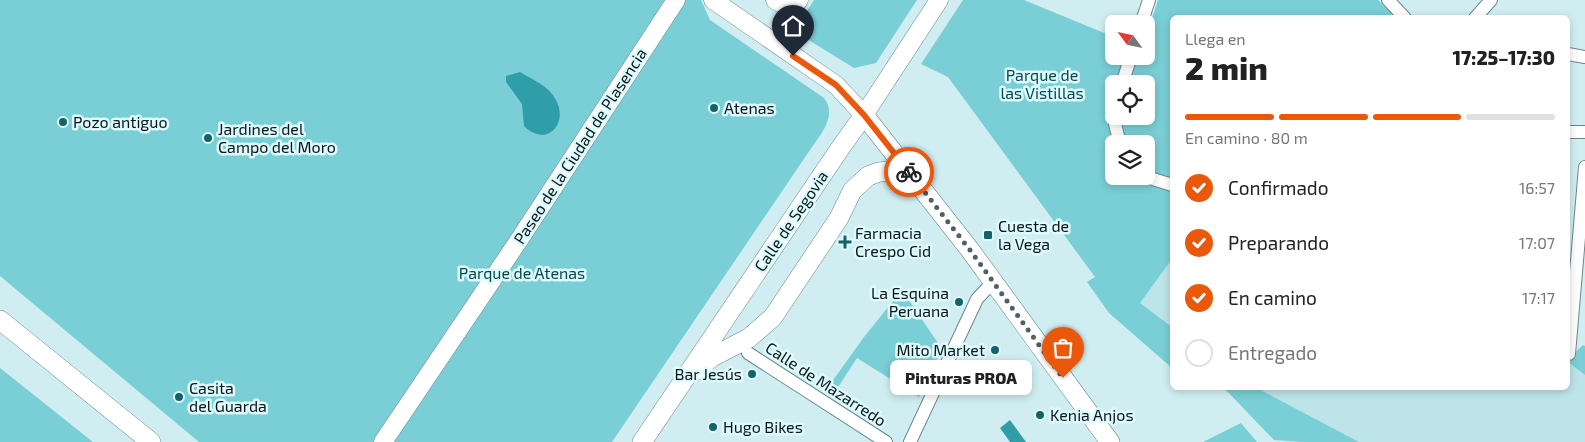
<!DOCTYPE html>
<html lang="es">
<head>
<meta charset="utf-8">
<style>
  :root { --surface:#fff; --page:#f6f6f6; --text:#222; --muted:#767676; --line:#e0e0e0; --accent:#ea580c }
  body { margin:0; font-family:"Exo 2",sans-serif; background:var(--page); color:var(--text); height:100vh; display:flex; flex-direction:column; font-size:19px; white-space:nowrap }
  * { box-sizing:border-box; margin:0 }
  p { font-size:16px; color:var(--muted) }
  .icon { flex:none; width:28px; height:28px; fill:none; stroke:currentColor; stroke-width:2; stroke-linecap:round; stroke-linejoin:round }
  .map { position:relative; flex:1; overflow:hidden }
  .sheet { position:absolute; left:1170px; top:15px; width:400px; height:375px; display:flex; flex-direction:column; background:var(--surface); border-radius:8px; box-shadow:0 2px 8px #0003 }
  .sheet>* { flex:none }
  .needle { width:32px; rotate:303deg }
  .tools { position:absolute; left:1105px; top:15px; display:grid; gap:10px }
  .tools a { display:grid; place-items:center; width:50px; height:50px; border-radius:8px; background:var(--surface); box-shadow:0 2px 8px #0003; font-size:25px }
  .pin { position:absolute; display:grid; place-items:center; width:42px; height:42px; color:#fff; margin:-51px -21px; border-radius:50% 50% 50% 0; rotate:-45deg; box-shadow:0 0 5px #0007 }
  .pin .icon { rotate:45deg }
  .courier { position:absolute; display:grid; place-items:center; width:50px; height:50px; margin:-25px; border:4px solid #ea580c; border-radius:50%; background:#fff; color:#222; box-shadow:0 1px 6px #0007 }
  .bubble { position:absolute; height:35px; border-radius:8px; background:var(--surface); box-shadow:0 2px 8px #0003; font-size:16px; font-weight:800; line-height:35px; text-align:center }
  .head em { font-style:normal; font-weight:800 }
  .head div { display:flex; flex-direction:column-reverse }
  .head { display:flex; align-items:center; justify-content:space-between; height:85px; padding:0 15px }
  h1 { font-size:32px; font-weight:800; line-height:38px }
  .bar { display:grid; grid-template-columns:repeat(4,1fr); gap:8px 5px; align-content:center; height:60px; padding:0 15px }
  .bar i { height:6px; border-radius:4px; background:var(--line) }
  .bar .selected { background:var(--accent) }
  .bar p { grid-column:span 4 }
  ol { padding:0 15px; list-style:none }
  li { display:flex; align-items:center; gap:15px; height:55px }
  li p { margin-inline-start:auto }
  li .icon { padding:5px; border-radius:50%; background:var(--accent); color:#fff; stroke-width:4 }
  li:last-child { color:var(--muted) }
  li i { width:28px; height:28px; border:2px solid var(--line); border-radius:50% }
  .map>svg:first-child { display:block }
  .built { fill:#bde4e8 }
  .green { fill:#7aced6; fill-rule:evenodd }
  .water { fill:#309ea8 }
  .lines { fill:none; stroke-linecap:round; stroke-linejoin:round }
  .street-casing { stroke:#6c878a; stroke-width:14 }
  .secondary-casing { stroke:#6c878a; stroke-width:19 }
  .primary-casing { stroke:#6c878a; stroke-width:20 }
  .street { stroke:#fff; stroke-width:12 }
  .secondary { stroke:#fff; stroke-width:18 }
  .primary { stroke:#fff; stroke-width:19 }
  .done { stroke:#506163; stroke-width:5; stroke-dasharray:0 9 }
  .route { stroke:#ea580c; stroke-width:6 }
  .poi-dot { fill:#14636a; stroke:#ddfbfe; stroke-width:2 }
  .labels { text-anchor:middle; stroke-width:5; stroke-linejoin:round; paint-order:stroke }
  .park-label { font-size:16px; fill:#06484d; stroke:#ddfbfe }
  .poi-label { font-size:16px; fill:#0b1517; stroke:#ddfbfe; text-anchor:start }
  .street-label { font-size:16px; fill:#0b1517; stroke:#ddfbfe }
</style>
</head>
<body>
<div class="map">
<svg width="1585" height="442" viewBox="0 0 1585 442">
  <rect width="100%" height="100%" fill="#d0eef1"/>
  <!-- built -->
  <path class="built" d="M1172 259V327L1140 303Z
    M1568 362 1585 375V442H1359L1257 388H1568Z"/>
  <!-- green -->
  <path class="green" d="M0 0H701L710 20 824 98C838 116 820 135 810 150L612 442H199L0 276Z
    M814 0H917L876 63 854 68 794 31Z
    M963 0H1024L1114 37V56H1146V37L1158 0H1378L1395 17 1172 18V259L1140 303 1172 327V368L1109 313 1087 282 1095 277 948 77 921 64ZM1114 84H1146V116H1114ZM1114 144H1146V176H1114Z
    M902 290 942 349 919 397 857 358 833 395 826 390 864 337Z
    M1583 345 1585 346V375L1568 362V359Z
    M0 368 93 442H0Z
    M1224 388H1257L1359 442H1302L1274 440Z
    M1241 423 1257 442H1203Z"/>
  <!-- water -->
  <path class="water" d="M520 72C533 80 549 86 556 100 569 124 546 148 524 126L522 104 506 82V76Z
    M1010 420 1026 442H1010L1000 428Z"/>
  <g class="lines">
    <defs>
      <path id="street" d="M1388 0 1405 18
        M1475 18 1491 0
        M1141 24 1149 0
        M1568 54 1585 57
        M1122 84 1131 56
        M1115 116V124L1120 144
        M1568 132H1585
        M1146 174 1153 179 1172 185
        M748 353 886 442
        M1569 354 1585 167
        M910 442 977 299 993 282"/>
      <path id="secondary" d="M713 0 836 85 864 115 939 0
        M775 0 786 6 795 5 799 0
        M383 442 521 237 676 0"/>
      <path id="primary" d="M0 320 151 442
        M697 370 712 357 749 338 773 317 839 218 852 191 868 176 879 172 907 169
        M642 442 841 147 864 115 970 250 1110 442"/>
    </defs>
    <!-- street casing -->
    <use href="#street" class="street-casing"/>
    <!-- secondary casing -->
    <use href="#secondary" class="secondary-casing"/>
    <!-- primary casing -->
    <use href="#primary" class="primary-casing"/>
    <!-- street -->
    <use href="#street" class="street"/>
    <!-- secondary -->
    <use href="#secondary" class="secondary"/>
    <!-- primary -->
    <use href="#primary" class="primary"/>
  </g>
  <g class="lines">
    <!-- done -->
    <path class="done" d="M909 172 970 250 1063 378"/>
    <!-- route -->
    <path class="route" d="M793 56 836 85 864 115 909 172"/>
  </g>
  <!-- markers -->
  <g class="poi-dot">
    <circle cx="714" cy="108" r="5"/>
    <circle cx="63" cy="122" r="5"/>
    <circle cx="208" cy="138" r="5"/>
    <rect x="983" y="230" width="10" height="10" rx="2.5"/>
    <path d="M842.5 234.5h5v5h5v5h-5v5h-5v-5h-5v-5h5z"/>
    <circle cx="959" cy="302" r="5"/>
    <circle cx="995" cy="350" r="5"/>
    <circle cx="752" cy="374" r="5"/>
    <circle cx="179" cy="397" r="5"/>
    <circle cx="1040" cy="415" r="5"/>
    <circle cx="713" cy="427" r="5"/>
  </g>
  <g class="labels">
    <!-- park labels -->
    <g class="park-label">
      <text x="1042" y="81">Parque de<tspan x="1042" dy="18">las Vistillas</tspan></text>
      <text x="522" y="279">Parque de Atenas</text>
    </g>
    <!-- poi labels -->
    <g class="poi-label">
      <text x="724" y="114">Atenas</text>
      <text x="73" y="128">Pozo antiguo</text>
      <text x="218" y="135">Jardines del<tspan x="218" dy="18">Campo del Moro</tspan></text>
      <text x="998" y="232">Cuesta de<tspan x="998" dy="18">la Vega</tspan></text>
      <text x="855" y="239">Farmacia<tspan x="855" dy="18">Crespo Cid</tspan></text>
      <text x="949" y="299" text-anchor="end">La Esquina<tspan x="949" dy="18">Peruana</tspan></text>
      <text x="985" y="356" text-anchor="end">Mito Market</text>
      <text x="742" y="380" text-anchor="end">Bar Jesús</text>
      <text x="189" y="394">Casita<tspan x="189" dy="18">del Guarda</tspan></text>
      <text x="1050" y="421">Kenia Anjos</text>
      <text x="723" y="433">Hugo Bikes</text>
    </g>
    <!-- street labels -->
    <g class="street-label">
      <text transform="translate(580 146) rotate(-57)" y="6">Paseo de la Ciudad de Plasencia</text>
      <text transform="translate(791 221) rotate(-56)" y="6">Calle de Segovia</text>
      <text transform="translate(826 384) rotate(33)" y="6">Calle de Mazarredo</text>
    </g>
  </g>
</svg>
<div class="tools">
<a><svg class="needle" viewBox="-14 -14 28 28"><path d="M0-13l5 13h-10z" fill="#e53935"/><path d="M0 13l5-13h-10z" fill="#767676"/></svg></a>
<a><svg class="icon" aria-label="locate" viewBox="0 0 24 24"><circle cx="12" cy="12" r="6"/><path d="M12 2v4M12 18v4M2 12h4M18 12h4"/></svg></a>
<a><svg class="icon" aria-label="layers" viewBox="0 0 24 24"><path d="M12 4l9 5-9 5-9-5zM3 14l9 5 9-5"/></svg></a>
</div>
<div class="pin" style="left:1063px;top:378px;background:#ea580c"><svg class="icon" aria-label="bag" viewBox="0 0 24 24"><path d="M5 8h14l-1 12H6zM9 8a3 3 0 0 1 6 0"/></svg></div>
<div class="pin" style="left:793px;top:56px;background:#1f2937"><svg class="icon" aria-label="home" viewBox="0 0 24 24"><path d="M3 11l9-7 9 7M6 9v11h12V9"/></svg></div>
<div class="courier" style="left:909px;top:172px"><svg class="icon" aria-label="bike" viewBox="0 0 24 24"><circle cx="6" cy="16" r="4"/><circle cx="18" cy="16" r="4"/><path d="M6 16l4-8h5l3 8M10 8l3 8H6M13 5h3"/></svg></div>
<div class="bubble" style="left:890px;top:360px;width:142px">Pinturas PROA</div>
<section class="sheet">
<div class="head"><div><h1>2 min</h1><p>Llega en</p></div><em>17:25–17:30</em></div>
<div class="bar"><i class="selected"></i><i class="selected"></i><i class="selected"></i><i></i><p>En camino · 80 m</p></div>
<ol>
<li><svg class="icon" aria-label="check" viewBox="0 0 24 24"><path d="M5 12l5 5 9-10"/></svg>Confirmado<p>16:57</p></li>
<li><svg class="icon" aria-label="check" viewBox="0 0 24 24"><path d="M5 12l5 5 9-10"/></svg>Preparando<p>17:07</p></li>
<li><svg class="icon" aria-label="check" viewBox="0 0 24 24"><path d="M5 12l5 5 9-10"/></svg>En camino<p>17:17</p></li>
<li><i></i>Entregado</li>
</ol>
</section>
</div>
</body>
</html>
